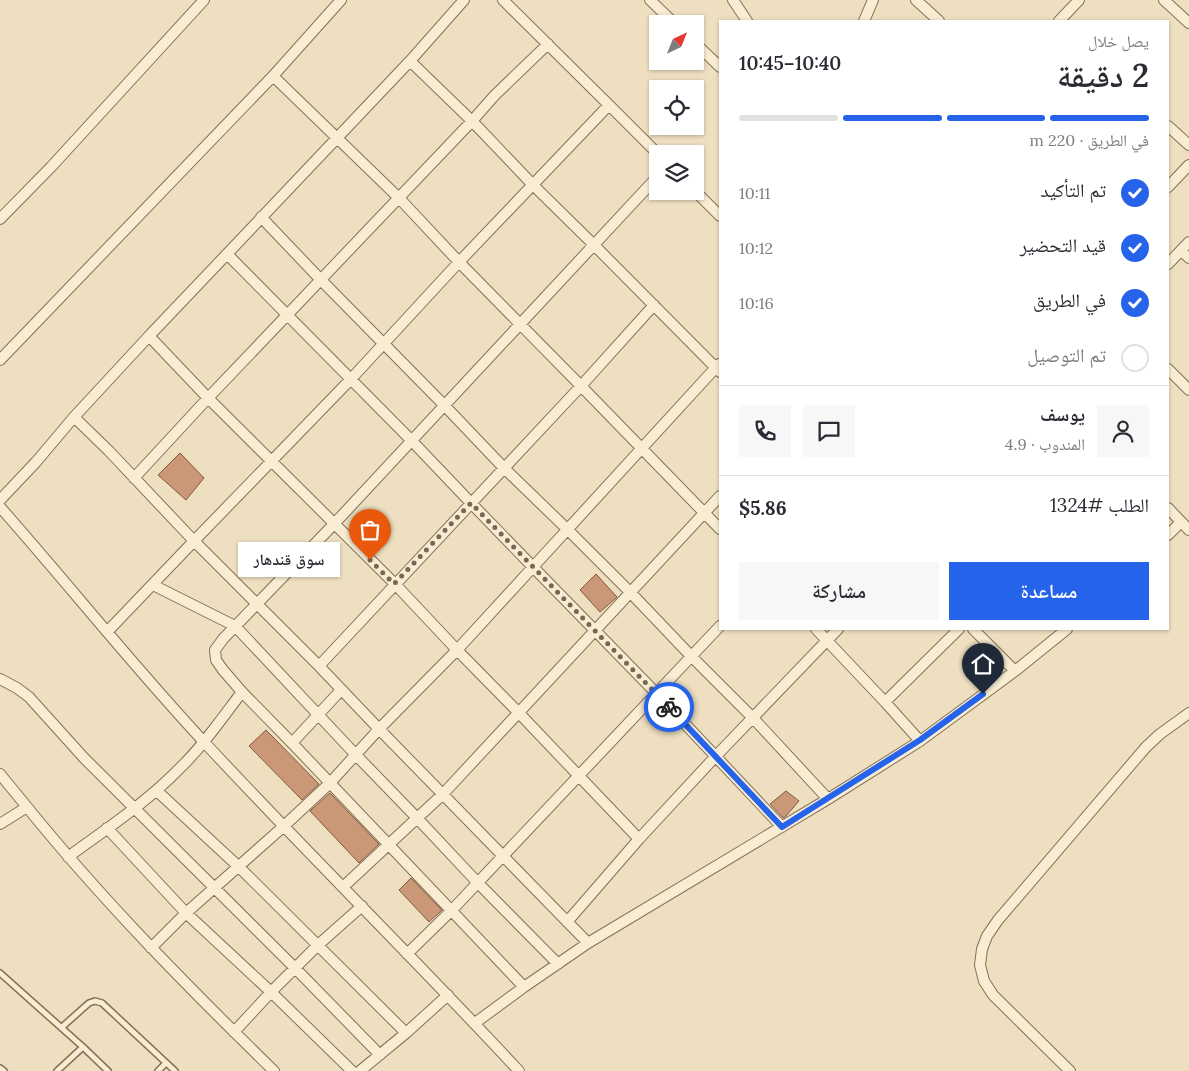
<!DOCTYPE html>
<html lang="ar">
<head>
<meta charset="utf-8">
<style>
  :root { --surface:#fff; --page:#f7f7f7; --text:#2b2b33; --muted:#7c7c81; --line:#e1e1e2; --accent:#2563eb }
  body { margin:0; font-family:Lora,"Noto Naskh Arabic",serif; background:var(--page); color:var(--text); direction:rtl; height:100vh; display:flex; flex-direction:column; font-size:19px; white-space:nowrap }
  * { box-sizing:border-box; margin:0 }
  p { font-size:16px; color:var(--muted) }
  .icon { flex:none; width:28px; height:28px; fill:none; stroke:currentColor; stroke-width:2; stroke-linecap:round; stroke-linejoin:round }
  .map { position:relative; flex:1; overflow:hidden; direction:ltr }
  .drawer { position:absolute; left:719px; top:20px; width:450px; height:610px; display:flex; flex-direction:column; background:var(--surface); border-radius:0px; box-shadow:0 1px 4px #0004; direction:rtl }
  .drawer>* { flex:none }
  .needle { width:32px; rotate:43deg }
  .fabs { position:absolute; left:649px; top:15px; display:grid; gap:10px }
  .fabs a { display:grid; place-items:center; width:55px; height:55px; border-radius:0px; background:var(--surface); box-shadow:0 1px 4px #0004; font-size:25px }
  .pin { position:absolute; display:grid; place-items:center; width:42px; height:42px; color:#fff; margin:-51px -21px; border-radius:50% 50% 50% 0; rotate:-45deg; box-shadow:0 0 5px #0007 }
  .pin .icon { rotate:45deg }
  .courier { position:absolute; display:grid; place-items:center; width:50px; height:50px; margin:-25px; border:4px solid #2563eb; border-radius:50%; background:#fff; color:#222; box-shadow:0 1px 6px #0007 }
  .bubble { position:absolute; height:35px; border-radius:0px; background:var(--surface); box-shadow:0 1px 4px #0004; font-size:16px; font-weight:600; line-height:35px; text-align:center; direction:rtl }
  .summary em { font-style:normal; font-weight:600 }
  .summary div { display:flex; flex-direction:column-reverse }
  .summary { display:flex; align-items:center; justify-content:space-between; height:85px; padding:0 20px }
  h1 { font-size:32px; font-weight:600; line-height:38px }
  .bar { display:grid; grid-template-columns:repeat(4,1fr); gap:8px 5px; align-content:center; height:60px; padding:0 20px }
  .bar i { height:6px; border-radius:4px; background:var(--line) }
  .bar .on { background:var(--accent) }
  .bar p { grid-column:span 4 }
  .line { display:flex; align-items:center; gap:12px; padding:0 20px; border-top:1px solid var(--line) }
  .line div { flex:1 }
  .round { display:grid; place-items:center; flex:none; width:52px; height:52px; border-radius:0px; background:var(--page) }
  ol { padding:0 20px; list-style:none }
  li { display:flex; align-items:center; gap:15px; height:55px }
  li p { margin-inline-start:auto }
  li .icon { padding:5px; border-radius:50%; background:var(--accent); color:#fff; stroke-width:4 }
  li:last-child { color:var(--muted) }
  li i { width:28px; height:28px; border:2px solid var(--line); border-radius:50% }
  .button { display:flex; gap:10px; margin-top:auto; padding:10px 20px }
  .button a { flex:1; height:58px; border-radius:0px; background:var(--accent); color:#fff; font-size:20px; font-weight:600; line-height:58px; text-align:center }
  .button a+a { background:var(--page); color:var(--text) }
  .map>svg:first-child { display:block }
  .building { fill:#ca9876; stroke:#84593e }
  .lines { fill:none; stroke-linecap:round; stroke-linejoin:round }
  .service-casing { stroke:#857058; stroke-width:8 }
  .minor-casing { stroke:#857058; stroke-width:12 }
  .service { stroke:#f8ecd2; stroke-width:5 }
  .minor { stroke:#f8ecd2; stroke-width:10 }
  .done { stroke:#756855; stroke-width:5; stroke-dasharray:0 9 }
  .route { stroke:#2563eb; stroke-width:6 }
</style>
</head>
<body>
<div class="map">
<svg width="1189" height="1071" viewBox="0 0 1189 1071">
  <rect width="100%" height="100%" fill="#eddfbf"/>
  <!-- building -->
  <path class="building" d="M180 453 204 478 186 500 158 475Z
    M596 574 617 597 600 612 580 590Z
    M266 730 319 784 302 800 249 746Z
    M786 791 799 801 786 816 783 818 770 804Z
    M330 793 379 844 359 863 310 811Z
    M411 878 442 910 429 922 399 890Z"/>
  <g class="lines">
    <defs>
      <path id="service" d="M0 973 83 1047 108 1071
        M62 1027 89 1003 95 1001 102 1003 175 1071
        M0 1068 4 1071
        M57 1071 83 1047
        M158 1071 166 1063"/>
      <path id="minor" d="M503 0 609 105
        M650 0 675 24
        M733 0 747 21
        M916 0 939 21
        M1164 0 1189 23
        M864 21 873 0
        M1059 21 1079 0
        M695 43 720 67
        M410 61 464 0
        M273 76 399 198 459 262 581 386 720 529
        M1168 126 1189 145
        M1168 187 1189 165
        M695 191 720 216
        M261 217 321 280 444 405 504 468 568 530 630 592 691 656 753 718 828 799
        M0 219 51 167 204 0
        M1181 250 1189 258
        M227 254 410 61 472 121 495 95 548 44
        M1168 264 1189 242
        M149 336 227 254 411 440 471 503 533 567 719 364
        M0 360 273 76 341 0
        M1168 369 1189 390
        M74 417 109 451 194 541 107 632
        M134 478 208 398 472 121 533 185 594 245 720 372
        M0 500 36 462 74 417 149 336 208 398 395 584 457 650 518 712 639 839 567 922
        M0 507C69 585 134 667 205 743 308 854 416 960 519 1071
        M1168 508 1189 530
        M1168 535 1181 522
        M153 585 235 626 355 754 417 818 478 883 558 964
        M816 629 885 702 959 629
        M973 629 1015 671
        M319 666 581 386 654 305
        M0 679 17 688 29 697 84 758 295 968 380 1055
        M242 692 292 743 524 987
        M885 702 920 741
        M292 743 341 690
        M0 774 27 807
        M157 791 239 867 406 1033
        M0 824 27 807C103 901 188 987 274 1071
        M107 828 186 913 271 992 352 1071
        M639 839 715 757 838 629
        M68 857C106 829 146 803 179 769 203 746 222 718 242 692L223 670 216 660 215 650 223 639 334 524 658 176
        M343 887 443 794 720 496
        M588 943 379 729 319 666 194 541 351 379 459 262 609 105 658 154
        M151 948 186 913 284 826 330 783 379 729 457 650 533 567 656 693 782 827
        M407 954 452 910 720 626
        M475 1023 524 987 588 943 828 799 920 741 1015 671 1067 629
        M234 1032 271 992 318 945 362 906
        M360 1071 406 1033 448 995
        M1070 1071 993 995 984 981 980 965 982 949 987 936 998 920 1146 747 1160 734 1189 713"/>
    </defs>
    <!-- service casing -->
    <use href="#service" class="service-casing"/>
    <!-- minor casing -->
    <use href="#minor" class="minor-casing"/>
    <!-- service -->
    <use href="#service" class="service"/>
    <!-- minor -->
    <use href="#minor" class="minor"/>
  </g>
  <g class="lines">
    <!-- done -->
    <path class="done" d="M370 560 394 584 471 503 669 707"/>
    <!-- route -->
    <path class="route" d="M669 707 782 827 920 740 983 694"/>
  </g>
</svg>
<div class="fabs">
<a><svg class="needle" viewBox="-14 -14 28 28"><path d="M0-13l5 13h-10z" fill="#e53935"/><path d="M0 13l5-13h-10z" fill="#7c7c81"/></svg></a>
<a><svg class="icon" aria-label="locate" viewBox="0 0 24 24"><circle cx="12" cy="12" r="6"/><path d="M12 2v4M12 18v4M2 12h4M18 12h4"/></svg></a>
<a><svg class="icon" aria-label="layers" viewBox="0 0 24 24"><path d="M12 4l9 5-9 5-9-5zM3 14l9 5 9-5"/></svg></a>
</div>
<div class="pin" style="left:370px;top:560px;background:#ea580c"><svg class="icon" aria-label="bag" viewBox="0 0 24 24"><path d="M5 8h14l-1 12H6zM9 8a3 3 0 0 1 6 0"/></svg></div>
<div class="pin" style="left:983px;top:694px;background:#1f2937"><svg class="icon" aria-label="home" viewBox="0 0 24 24"><path d="M3 11l9-7 9 7M6 9v11h12V9"/></svg></div>
<div class="courier" style="left:669px;top:707px"><svg class="icon" aria-label="bike" viewBox="0 0 24 24"><circle cx="6" cy="16" r="4"/><circle cx="18" cy="16" r="4"/><path d="M6 16l4-8h5l3 8M10 8l3 8H6M13 5h3"/></svg></div>
<div class="bubble" style="left:238px;top:542px;width:102px">سوق قندهار</div>
<section class="drawer">
<div class="summary"><div><h1>2 دقيقة</h1><p>يصل خلال</p></div><em>10:40–10:45</em></div>
<div class="bar"><i class="on"></i><i class="on"></i><i class="on"></i><i></i><p>في الطريق · 220 m</p></div>
<ol>
<li><svg class="icon" aria-label="check" viewBox="0 0 24 24"><path d="M5 12l5 5 9-10"/></svg>تم التأكيد<p>10:11</p></li>
<li><svg class="icon" aria-label="check" viewBox="0 0 24 24"><path d="M5 12l5 5 9-10"/></svg>قيد التحضير<p>10:12</p></li>
<li><svg class="icon" aria-label="check" viewBox="0 0 24 24"><path d="M5 12l5 5 9-10"/></svg>في الطريق<p>10:16</p></li>
<li><i></i>تم التوصيل</li>
</ol>
<div class="line" style="height:90px"><a class="round"><svg class="icon" aria-label="person" viewBox="0 0 24 24"><circle cx="12" cy="8" r="4"/><path d="M4 21q1-7 8-7t8 7"/></svg></a><div><b>يوسف</b><p>المندوب · 4.9</p></div><a class="round"><svg class="icon" aria-label="chat" viewBox="0 0 24 24"><path d="M4 5h16v11H9l-5 4z"/></svg></a><a class="round"><svg class="icon" aria-label="phone" viewBox="0 0 24 24"><path d="M5 4h4l2 5-3 2q2 4 5 5l2-3 5 2v4C11 20 4 13 5 4z"/></svg></a></div>
<div class="line" style="height:65px"><div>الطلب #1324</div><b>$5.86</b></div>
<div class="button"><a>مساعدة</a><a>مشاركة</a></div>
</section>
</div>
</body>
</html>
